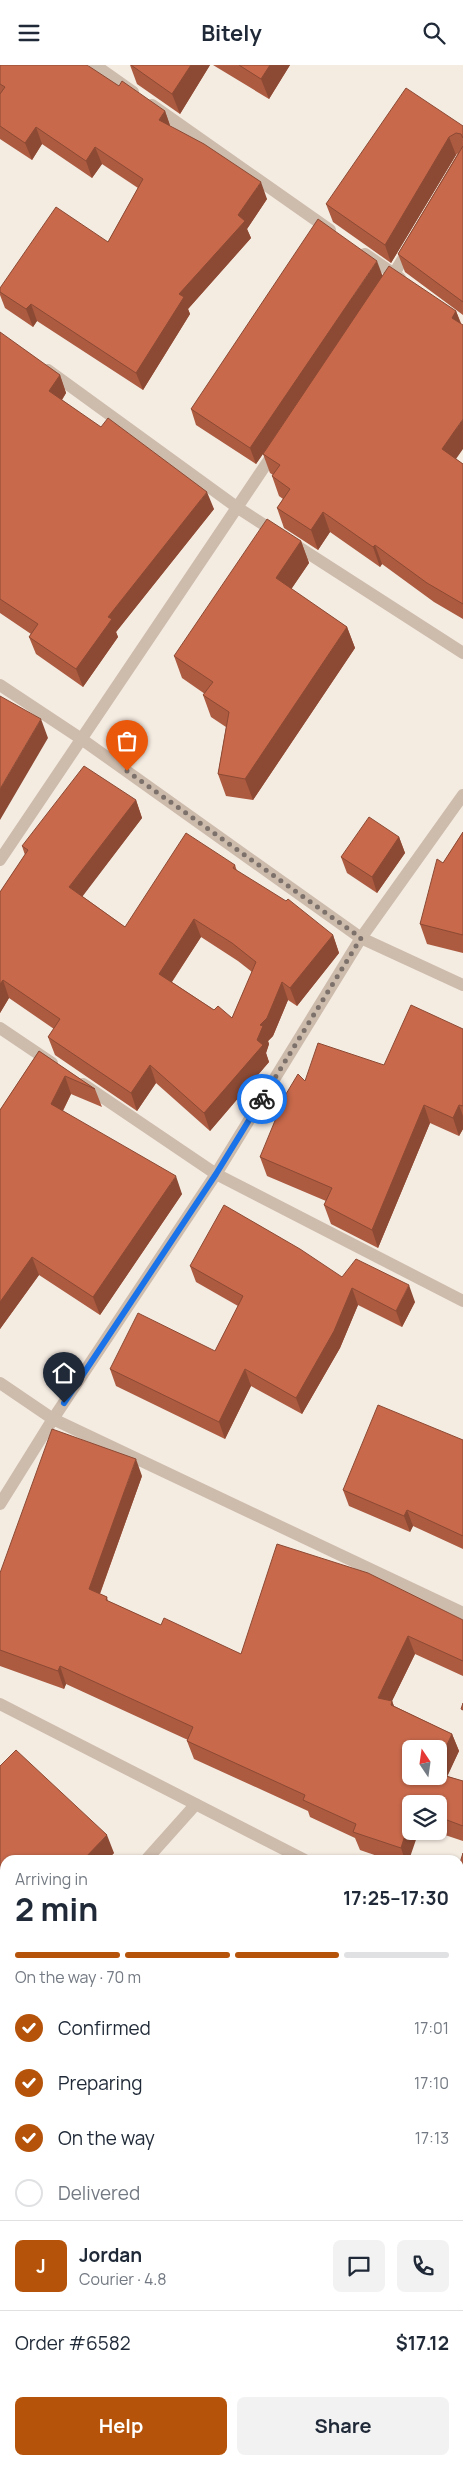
<!DOCTYPE html>
<html lang="en">
<head>
<meta charset="utf-8">
<style>
  :root { --surface:#fff; --page:#f2f2f3; --text:#1f2937; --muted:#747a83; --line:#e0e1e3; --accent:#b45309 }
  body { margin:0; font-family:Manrope,sans-serif; background:var(--page); color:var(--text); height:100vh; display:flex; flex-direction:column; font-size:19px; white-space:nowrap }
  * { box-sizing:border-box; margin:0 }
  p { font-size:16px; color:var(--muted) }
  .icon { flex:none; width:28px; height:28px; fill:none; stroke:currentColor; stroke-width:2; stroke-linecap:round; stroke-linejoin:round }
  .map { position:relative; flex:1; overflow:hidden }
  .panel { position:absolute; left:0px; top:1790px; width:464px; height:610px; display:flex; flex-direction:column; background:var(--surface); border-radius:15px 15px 0 0; box-shadow:0 1px 4px #0004 }
  .panel>* { flex:none }
  .needle { width:32px; rotate:347deg }
  .controls { position:absolute; left:402px; top:1675px; display:grid; gap:10px }
  .controls a { display:grid; place-items:center; width:45px; height:45px; border-radius:8px; background:var(--surface); box-shadow:0 1px 4px #0004; font-size:25px }
  .pin { position:absolute; display:grid; place-items:center; width:42px; height:42px; color:#fff; margin:-51px -21px; border-radius:50% 50% 50% 0; rotate:-45deg; box-shadow:0 0 5px #0007 }
  .pin .icon { rotate:45deg }
  .courier { position:absolute; display:grid; place-items:center; width:50px; height:50px; margin:-25px; border:4px solid #1a73e8; border-radius:50%; background:#fff; color:#222; box-shadow:0 1px 6px #0007 }
  .summary em { font-style:normal; font-weight:700 }
  .summary div { display:flex; flex-direction:column-reverse }
  .summary { display:flex; align-items:center; justify-content:space-between; height:85px; padding:0 15px }
  h1 { font-size:32px; font-weight:700; line-height:38px }
  .bar { display:grid; grid-template-columns:repeat(4,1fr); gap:8px 5px; align-content:center; height:60px; padding:0 15px }
  .bar i { height:6px; border-radius:4px; background:var(--line) }
  .bar .selected { background:var(--accent) }
  .bar p { grid-column:span 4 }
  .line { display:flex; align-items:center; gap:12px; padding:0 15px; border-top:1px solid var(--line) }
  .line div { flex:1 }
  .round { display:grid; place-items:center; flex:none; width:52px; height:52px; border-radius:8px; background:var(--page) }
  ol { padding:0 15px; list-style:none }
  li { display:flex; align-items:center; gap:15px; height:55px }
  li p { margin-inline-start:auto }
  li .icon { padding:5px; border-radius:50%; background:var(--accent); color:#fff; stroke-width:4 }
  li:last-child { color:var(--muted) }
  li i { width:28px; height:28px; border:2px solid var(--line); border-radius:50% }
  .button { display:flex; gap:10px; margin-top:auto; padding:10px 15px }
  .button a { flex:1; height:58px; border-radius:8px; background:var(--accent); color:#fff; font-size:20px; font-weight:700; line-height:58px; text-align:center }
  .button a+a { background:var(--page); color:var(--text) }
  header { display:flex; justify-content:space-between; align-items:center; height:65px; padding:0 15px; background:var(--surface); font-size:22px; font-weight:700 }
  .map>svg:first-child { display:block }
  .lines { fill:none; stroke-linecap:round; stroke-linejoin:round }
  .minor { stroke:#cdbbac; stroke-width:12 }
  .major { stroke:#7d675c; stroke-width:12 }
  .wall { fill:#ac5a40; fill-rule:evenodd }
  .shaded-wall { fill:#8c4a34 }
  .building { fill:#c8694b; stroke:#8c4a34; fill-rule:evenodd }
  .done { stroke:#7c716b; stroke-width:5; stroke-dasharray:0 9 }
  .route { stroke:#1a73e8; stroke-width:6 }
</style>
</head>
<body>
<header><svg class="icon" aria-label="menu" viewBox="0 0 24 24"><path d="M4 6h16M4 12h16M4 18h16"/></svg>Bitely<svg class="icon" aria-label="search" viewBox="0 0 24 24"><circle cx="10" cy="10" r="6"/><path d="M15 15l6 6"/></svg></header>
<div class="map">
<svg width="463" height="2400" viewBox="0 0 463 2400">
  <rect width="100%" height="100%" fill="#f4ebe1"/>
  <g class="lines">
    <!-- minor -->
    <path class="minor" d="M95 0 133 27
      M152 40 330 165
      M365 189 400 213
      M387 220 409 184
      M48 305 238 443 463 588
      M0 620 80 673 361 873 463 920
      M0 795 275 386
      M0 963 52 998
      M83 1019 216 1109 463 1236
      M0 1318 53 1354 463 1548
      M0 1439 53 1354 216 1109 361 873 463 730
      M0 1639 305 1795
      M146 1795 196 1739
      M459 1873 463 1875
      M459 1902 463 1897
      M0 1957 5 1951
      M459 2379 463 2374
      M440 2400 444 2395"/>
    <!-- major -->
    <path class="major" d="M0 2288 5 2294
      M103 2395 108 2400"/>
  </g>
  <!-- wall -->
  <path class="wall" d="M0 0 119 21 165 46 170 61 267 134 247 164 251 173 188 244 190 249 143 325 37 256 33 262 5 243 0 230V223L108 177 138 123 102 99 92 113 42 79 32 95 0 74Z
    M130 0H210L180 49 137 19Z
    M213 0H290L269 34Z
    M463 61V250L405 207 398 189 458 88 456 90 391 198 333 157 326 139Z
    M382 211 456 246 461 258 456 394 463 399V554L434 537 382 499 380 502 330 467 318 485 284 463 277 443 283 434 279 431 272 411 273 410 270 408 263 389 256 399 196 360 191 344Z
    M0 268 60 310 66 328 62 335 214 444 116 567 118 572 83 622 36 589 29 572 31 569 0 548Z
    M301 476 309 498 291 524 347 562 355 583 253 735 226 731 218 709 226 662 211 652 203 630 205 629 182 613 174 591Z
    M136 735 142 753 82 831 125 862 235 800 237 806 333 870 339 888 297 941 288 935 273 971 268 976 269 979 266 988 269 997 210 1066 156 1018 137 1046 55 990 48 972 54 964 9 933 0 948V827L25 790 22 781ZM201 872 238 896 252 907 232 953 214 945 172 917Z
    M463 767V888L427 879 420 859 443 798Z
    M399 772 405 788 377 828 347 808 341 792Z
    M463 964V1064L459 1071 430 1058 378 1183 331 1159 324 1140 326 1136 267 1111 260 1092 305 1016 384 1000Z
    M39 986 95 1024 102 1042 71 1029 63 1046 182 1129 100 1250 39 1210 0 1264V1045Z
    M190 1201 342 1212 415 1237 402 1262 358 1240 340 1283 302 1349 251 1321 225 1374 116 1321 110 1304 215 1286 238 1241 196 1217Z
    M463 1375V1484L413 1461 410 1467 349 1441 343 1425Z
    M142 1411 100 1529 107 1532 108 1536 161 1560 241 1589 463 1555V1611L415 1589 392 1636 394 1641 452 1669 459 1686 447 1711 463 1716V1776L433 1766H439V1739H411L409 1795H389L360 1785 355 1773 310 1752 308 1746 194 1694 187 1676 188 1675 66 1619 64 1624 0 1601V1508Z
    M0 1701 114 1788 107 1795H5V1940L0 1935Z
    M463 1788V1833L461 1832 459 1826V1801Z
    M216 2395H413L408 2400H220Z"/>
  <!-- shaded-wall -->
  <path class="shaded-wall" d="M191 0H210L180 49 172 29Z
    M270 0H290L269 34 261 14Z
    M165 46 171 63 159 55Z
    M36 62 42 79 32 95 25 78Z
    M449 72 456 90 391 198 385 180Z
    M95 82 102 99 92 113 86 96Z
    M261 117 267 134 247 164 251 173 188 244 190 249 143 325 136 308 179 229 238 150Z
    M377 196 383 212 256 399 250 383Z
    M31 239 37 256 33 262 26 244Z
    M456 246 463 265 452 253Z
    M60 310 66 328 56 344 49 326Z
    M463 354V384L449 404 442 384Z
    M207 427 214 444 116 567 118 572 83 622 76 604 108 552Z
    M323 447 330 467 318 485 311 465Z
    M301 476 309 498 284 535 276 513Z
    M375 480 382 499 380 502 373 482Z
    M347 562 355 583 253 735 245 714Z
    M41 654 48 673 0 755V724Z
    M136 735 142 753 76 840 69 822Z
    M399 772 405 788 377 828 372 812Z
    M194 854 201 872 165 927 159 909Z
    M333 870 339 888 297 941 290 923Z
    M3 915 9 933 0 948V919Z
    M282 917 288 935 273 971 268 976 269 979 266 988 269 997 210 1066 204 1048 257 975 260 960Z
    M150 1000 156 1018 137 1046 131 1028Z
    M65 1011 71 1029 57 1057 51 1039Z
    M424 1040 430 1058 378 1183 372 1165Z
    M459 1040 463 1051V1064L459 1071 453 1053Z
    M176 1111 182 1129 100 1250 93 1232Z
    M32 1192 39 1210 0 1264V1237Z
    M409 1220 415 1237 402 1262 396 1246Z
    M352 1223 358 1240 340 1283 302 1349 296 1333Z
    M245 1304 251 1321 225 1374 219 1357Z
    M136 1394 142 1411 95 1542 89 1524Z
    M407 1445 413 1461 410 1467 404 1451Z
    M408 1571 415 1589 392 1636 398 1653 378 1633Z
    M60 1601 66 1619 64 1624 58 1606Z
    M452 1669 459 1686 441 1725 439 1711V1697Z
    M411 1751V1766H419L409 1795H405L401 1783Z
    M107 1770 114 1788 107 1795H83Z
    M5 1917V1940L0 1927V1921Z
    M463 2088V2115L459 2119V2092Z
    M463 2299V2328L459 2332V2303Z
    M384 2395H413L408 2400H379Z"/>
  <!-- building -->
  <path class="building" d="M0 0H87L119 21 122 16 165 46 159 55 204 79 261 117 238 150 245 156 179 229 184 232 136 308 31 239 26 244 0 227V223L56 142 108 177 143 114 95 82 86 96 36 62 25 78 0 61V29L5 22 0 19Z
    M131 0H191L172 29Z
    M239 0H270L261 14Z
    M406 23 463 61V73L461 69 456 68 449 72 385 180 326 139Z
    M463 81V237L398 189Z
    M318 154 377 196 250 383 191 344Z
    M389 201 456 246 452 253 463 260V354L442 384 463 399V539L427 518 375 480 373 482 323 447 311 465 277 443 290 424 272 411 280 400 263 389Z
    M0 267 60 310 49 326 101 362 108 353 207 427 108 552 112 554 76 604 29 572 38 559 0 534Z
    M267 454 301 476 276 513 347 562 245 714 218 709 229 647 203 630 213 617 174 591Z
    M0 631 41 654 0 724Z
    M84 701 136 735 69 822 125 862 186 768 235 800 233 803 286 836 288 834 333 870 290 923 282 917 267 953 260 960 263 961 257 975 263 980 204 1048 150 1000 131 1028 48 972 60 954 3 915 0 919V827L28 785 22 781ZM194 854 232 878 256 897 232 953 218 941 214 945 159 909Z
    M369 752 399 772 372 812 341 792Z
    M463 767V870L420 859 437 794 443 798Z
    M411 940 463 964V1041L459 1040 453 1053 424 1040 372 1165 324 1140 332 1123 260 1092 286 1029 298 1009 305 1016 318 978 384 1000Z
    M39 986 95 1024 65 1011 51 1039 176 1111 93 1232 32 1192 0 1237V1045Z
    M224 1140 300 1184 342 1212 356 1194 409 1220 396 1246 352 1223 334 1266 296 1333 245 1304 219 1357 110 1304 138 1248 215 1286 243 1231 190 1201Z
    M378 1340 463 1375V1471L407 1445 404 1451 343 1425Z
    M52 1364 136 1394 89 1524 107 1532 106 1535 161 1560 164 1553 241 1589 277 1479 368 1508 463 1555V1596L408 1571 378 1633 392 1636 391 1640 452 1669 439 1697V1684H411V1711H439V1709L463 1716V1761L439 1752V1739H411V1751L401 1783 353 1767 356 1759 303 1735 305 1730 187 1676 193 1662 60 1601 58 1606 0 1585V1508Z
    M463 1638V1645L461 1644Z
    M16 1685 107 1770 83 1795H5V1917L0 1921V1701Z
    M463 1788V1817L459 1816V1801Z
    M463 1962V2088L459 2092V1966Z
    M463 2172V2299L459 2303V2176Z
    M0 2354 5 2359V2395H39L43 2400H0Z
    M460 2394 463 2396V2400H455Z
    M224 2395H384L379 2400H228Z"/>
  <g class="lines">
    <!-- done -->
    <path class="done" d="M127 706 361 873 262 1034"/>
    <!-- route -->
    <path class="route" d="M64 1338 216 1109 262 1034"/>
  </g>
</svg>
<div class="controls">
<a><svg class="needle" viewBox="-14 -14 28 28"><path d="M0-13l5 13h-10z" fill="#e53935"/><path d="M0 13l5-13h-10z" fill="#747a83"/></svg></a>
<a><svg class="icon" aria-label="layers" viewBox="0 0 24 24"><path d="M12 4l9 5-9 5-9-5zM3 14l9 5 9-5"/></svg></a>
</div>
<div class="pin" style="left:127px;top:706px;background:#ea580c"><svg class="icon" aria-label="bag" viewBox="0 0 24 24"><path d="M5 8h14l-1 12H6zM9 8a3 3 0 0 1 6 0"/></svg></div>
<div class="pin" style="left:64px;top:1338px;background:#1f2937"><svg class="icon" aria-label="home" viewBox="0 0 24 24"><path d="M3 11l9-7 9 7M6 9v11h12V9"/></svg></div>
<div class="courier" style="left:262px;top:1034px"><svg class="icon" aria-label="bike" viewBox="0 0 24 24"><circle cx="6" cy="16" r="4"/><circle cx="18" cy="16" r="4"/><path d="M6 16l4-8h5l3 8M10 8l3 8H6M13 5h3"/></svg></div>
<section class="panel">
<div class="summary"><div><h1>2 min</h1><p>Arriving in</p></div><em>17:25–17:30</em></div>
<div class="bar"><i class="selected"></i><i class="selected"></i><i class="selected"></i><i></i><p>On the way · 70 m</p></div>
<ol>
<li><svg class="icon" aria-label="check" viewBox="0 0 24 24"><path d="M5 12l5 5 9-10"/></svg>Confirmed<p>17:01</p></li>
<li><svg class="icon" aria-label="check" viewBox="0 0 24 24"><path d="M5 12l5 5 9-10"/></svg>Preparing<p>17:10</p></li>
<li><svg class="icon" aria-label="check" viewBox="0 0 24 24"><path d="M5 12l5 5 9-10"/></svg>On the way<p>17:13</p></li>
<li><i></i>Delivered</li>
</ol>
<div class="line" style="height:90px"><b class="round" style="background:var(--accent);color:#fff">J</b><div><b>Jordan</b><p>Courier · 4.8</p></div><a class="round"><svg class="icon" aria-label="chat" viewBox="0 0 24 24"><path d="M4 5h16v11H9l-5 4z"/></svg></a><a class="round"><svg class="icon" aria-label="phone" viewBox="0 0 24 24"><path d="M5 4h4l2 5-3 2q2 4 5 5l2-3 5 2v4C11 20 4 13 5 4z"/></svg></a></div>
<div class="line" style="height:65px"><div>Order #6582</div><b>$17.12</b></div>
<div class="button"><a>Help</a><a>Share</a></div>
</section>
</div>
</body>
</html>
